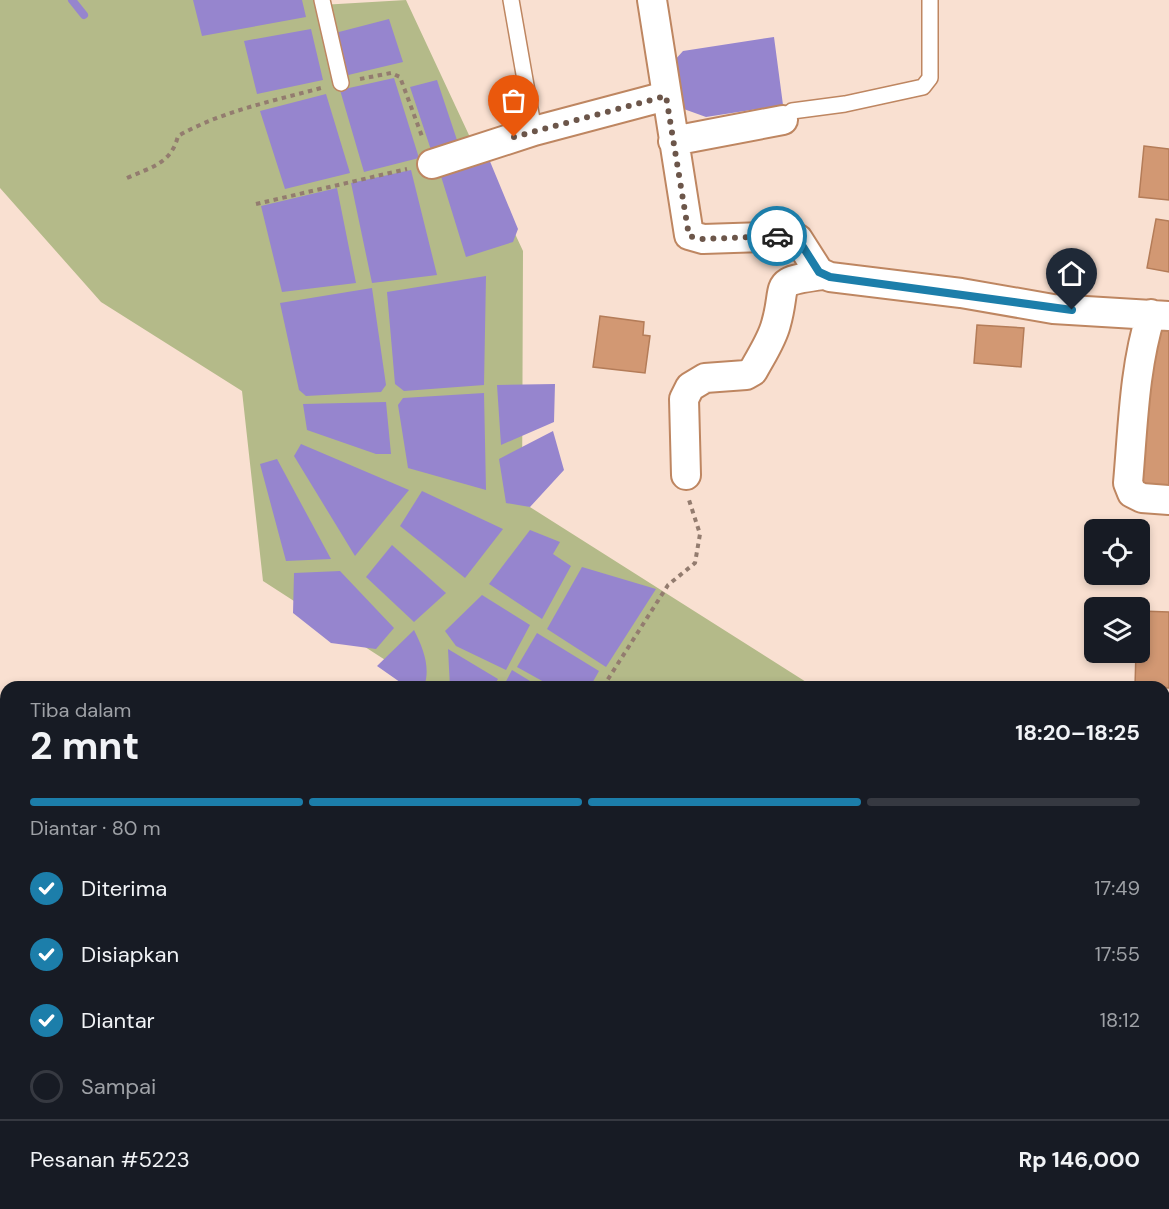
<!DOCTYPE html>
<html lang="id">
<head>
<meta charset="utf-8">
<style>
  :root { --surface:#171b24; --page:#20242c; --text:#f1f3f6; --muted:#9ea1a6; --line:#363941; --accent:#1c7eaa }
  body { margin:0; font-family:"DM Sans",sans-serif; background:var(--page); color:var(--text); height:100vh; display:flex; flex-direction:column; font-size:22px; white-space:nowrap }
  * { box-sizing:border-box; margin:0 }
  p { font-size:20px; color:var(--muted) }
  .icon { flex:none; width:33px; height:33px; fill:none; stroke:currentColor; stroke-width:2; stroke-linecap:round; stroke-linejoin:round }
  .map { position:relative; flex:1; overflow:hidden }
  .details { position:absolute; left:0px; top:681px; width:1170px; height:528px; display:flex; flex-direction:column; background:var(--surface); border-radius:18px 18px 0 0; box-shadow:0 3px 9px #0003 }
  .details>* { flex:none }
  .controls { position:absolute; left:1084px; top:519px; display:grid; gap:12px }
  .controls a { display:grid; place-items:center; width:66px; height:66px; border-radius:9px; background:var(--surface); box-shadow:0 3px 9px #0003; font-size:30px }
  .pin { position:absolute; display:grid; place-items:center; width:51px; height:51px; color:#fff; margin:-62px -26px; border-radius:50% 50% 50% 0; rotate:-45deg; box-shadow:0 0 6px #0007 }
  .pin .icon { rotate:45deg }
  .courier { position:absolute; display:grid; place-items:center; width:60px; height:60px; margin:-30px; border:4px solid #1c7eaa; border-radius:50%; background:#fff; color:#222; box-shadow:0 2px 8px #0007 }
  .headline em { font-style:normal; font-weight:700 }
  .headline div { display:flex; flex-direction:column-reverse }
  .headline { display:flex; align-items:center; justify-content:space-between; height:102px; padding:0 30px }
  h1 { font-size:39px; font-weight:700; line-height:45px }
  .bar { display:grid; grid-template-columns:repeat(4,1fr); gap:9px 6px; align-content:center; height:72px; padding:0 30px }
  .bar i { height:8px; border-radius:4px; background:var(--line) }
  .bar .current { background:var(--accent) }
  .bar p { grid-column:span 4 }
  .line { display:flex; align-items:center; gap:15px; padding:0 30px; border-top:2px solid var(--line) }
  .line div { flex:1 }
  ol { padding:0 30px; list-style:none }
  li { display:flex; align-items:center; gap:18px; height:66px }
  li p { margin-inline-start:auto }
  li .icon { padding:6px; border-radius:50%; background:var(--accent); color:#fff; stroke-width:4 }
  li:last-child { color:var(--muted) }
  li i { width:33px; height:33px; border:3px solid var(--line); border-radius:50% }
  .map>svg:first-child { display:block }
  .green { fill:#b4ba89 }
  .water { fill:#9685ce }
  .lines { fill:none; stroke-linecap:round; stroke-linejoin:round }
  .stream { stroke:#9685ce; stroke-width:8 }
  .building { fill:#d29873; stroke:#b47c58; stroke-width:1.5 }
  .lane-casing { stroke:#be8661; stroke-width:18 }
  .street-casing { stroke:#be8661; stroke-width:32 }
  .path { stroke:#937c6f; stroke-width:4; stroke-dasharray:4.5 4.5; stroke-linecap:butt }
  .lane { stroke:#fff; stroke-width:15 }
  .street { stroke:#fff; stroke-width:28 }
  .done { stroke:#6c564a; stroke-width:6; stroke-dasharray:0 10.8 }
  .route { stroke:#1c7eaa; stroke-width:8 }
</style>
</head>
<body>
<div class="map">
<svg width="1169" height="1209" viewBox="0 0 1169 1209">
  <rect width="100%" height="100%" fill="#f9e0d1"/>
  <!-- green -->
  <path class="green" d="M0 0H319L321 5 406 0 523 251 522 502 814 687H427L263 581 242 391 101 302 0 188Z
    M1164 993 1169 995V1170L1164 1171Z
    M844 1203H1161L1164 1209H846Z"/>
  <!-- water -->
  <path class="water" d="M193 0H302L306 17 202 36Z
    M389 19 403 62 344 76 335 33Z
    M311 29 323 80 257 94 244 41Z
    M774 37 783 105 706 117 681 108 674 61 683 51Z
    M394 78 419 158 364 172 340 90Z
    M437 80 459 146 433 156 410 87Z
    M326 94 350 173 285 189 260 111Z
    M489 159 518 229 513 242 466 257 440 173Z
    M411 170 437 275 372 283 351 183Z
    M337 188 356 283 282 292 261 206Z
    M486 276 484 385 404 391 395 384 387 292Z
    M372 288 386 385 381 392 306 396 299 390 280 303Z
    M555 384 554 422 501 445 497 385Z
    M484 393 486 490 408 468 398 405 403 398Z
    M386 402 391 454H376L307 430 303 404Z
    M553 431 564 470 530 507 506 503 499 459Z
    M301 444 409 490 355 556 294 456Z
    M277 459 331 559 286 561 260 464Z
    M422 491 503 529 465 578 400 526Z
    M530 530 560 542 553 554 571 566 542 619 489 584Z
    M392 545 446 593 414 622 366 577Z
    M582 567 656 589 606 667 547 629Z
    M340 571 394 628 376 649 331 643 293 613 294 573Z
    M482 595 530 625 506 670 456 646 445 631Z
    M414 630C423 648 431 667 424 687H407L377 666Z
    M537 633 599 671 590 687H553L517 667Z
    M448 649 498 679 493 687H450Z
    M512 670 540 687H503Z"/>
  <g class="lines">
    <!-- stream -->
    <path class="stream" d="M72 0 84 15"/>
  </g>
  <!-- building -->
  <path class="building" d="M1144 146 1169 149V200L1139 197Z
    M1156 219 1169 221V272L1147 268Z
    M600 316 644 322 643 335 650 336 645 373 593 367Z
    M1154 319 1169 320V487L1137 484Z
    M977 325 1024 328 1021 367 974 363Z
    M1140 611 1169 612V688L1135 686 1136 652H1140Z
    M141 1203H412L409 1209H153Z"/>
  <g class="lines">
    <defs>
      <path id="lane" d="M322 0 341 83
        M511 0 534 131
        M783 120 792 111 845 104 923 87 930 78V0
        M0 710 6 713
        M642 1203 644 1209"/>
      <path id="street" d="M652 0 689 235 703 239 793 236 798 239 819 272 830 277 961 293 1053 309 1169 316
        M673 141 783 120
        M432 164 534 131 666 96
        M1151 314C1134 368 1133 427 1128 483L1132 493 1142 498 1169 500
        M686 475 684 399 690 387 705 378 746 375 753 371C761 356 772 340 776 324 788 282 770 282 823 275"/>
    </defs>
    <!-- lane casing -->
    <use href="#lane" class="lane-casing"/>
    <!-- street casing -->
    <use href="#street" class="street-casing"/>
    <!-- path -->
    <path class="path" d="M360 79 391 73 400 77 423 139
      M127 178C151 167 171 164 178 136 222 111 273 101 321 88
      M256 204 407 169
      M603 687 668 585 695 563 700 534 689 500"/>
    <!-- lane -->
    <use href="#lane" class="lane"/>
    <!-- street -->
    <use href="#street" class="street"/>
  </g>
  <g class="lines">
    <!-- done -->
    <path class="done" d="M514 137 666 96 689 236 703 239 777 236"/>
    <!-- route -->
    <path class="route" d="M777 236H793L798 239 819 272 830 277 1072 310"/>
  </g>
</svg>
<div class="controls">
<a><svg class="icon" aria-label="locate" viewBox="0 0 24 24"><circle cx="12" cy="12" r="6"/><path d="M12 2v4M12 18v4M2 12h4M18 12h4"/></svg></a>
<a><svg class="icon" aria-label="layers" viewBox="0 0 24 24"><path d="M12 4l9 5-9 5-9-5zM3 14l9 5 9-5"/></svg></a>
</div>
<div class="pin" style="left:514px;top:137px;background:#ea580c"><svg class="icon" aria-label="bag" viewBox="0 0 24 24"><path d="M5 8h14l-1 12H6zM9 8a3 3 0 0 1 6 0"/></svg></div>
<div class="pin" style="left:1072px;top:310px;background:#1f2937"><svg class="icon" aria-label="home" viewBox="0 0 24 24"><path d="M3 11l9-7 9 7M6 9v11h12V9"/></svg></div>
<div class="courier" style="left:777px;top:236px"><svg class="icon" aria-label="car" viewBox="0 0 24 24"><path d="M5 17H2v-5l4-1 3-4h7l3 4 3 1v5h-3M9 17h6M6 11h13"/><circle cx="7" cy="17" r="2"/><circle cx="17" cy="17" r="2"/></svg></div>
<section class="details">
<div class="headline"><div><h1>2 mnt</h1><p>Tiba dalam</p></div><em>18:20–18:25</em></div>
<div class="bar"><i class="current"></i><i class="current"></i><i class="current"></i><i></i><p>Diantar · 80 m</p></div>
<ol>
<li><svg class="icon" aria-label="check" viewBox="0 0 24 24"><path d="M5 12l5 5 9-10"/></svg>Diterima<p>17:49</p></li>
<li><svg class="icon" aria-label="check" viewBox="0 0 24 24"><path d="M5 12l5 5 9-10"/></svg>Disiapkan<p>17:55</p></li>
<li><svg class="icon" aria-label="check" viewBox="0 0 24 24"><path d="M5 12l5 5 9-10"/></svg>Diantar<p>18:12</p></li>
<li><i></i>Sampai</li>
</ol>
<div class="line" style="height:78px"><div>Pesanan #5223</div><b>Rp 146,000</b></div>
</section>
</div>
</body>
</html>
